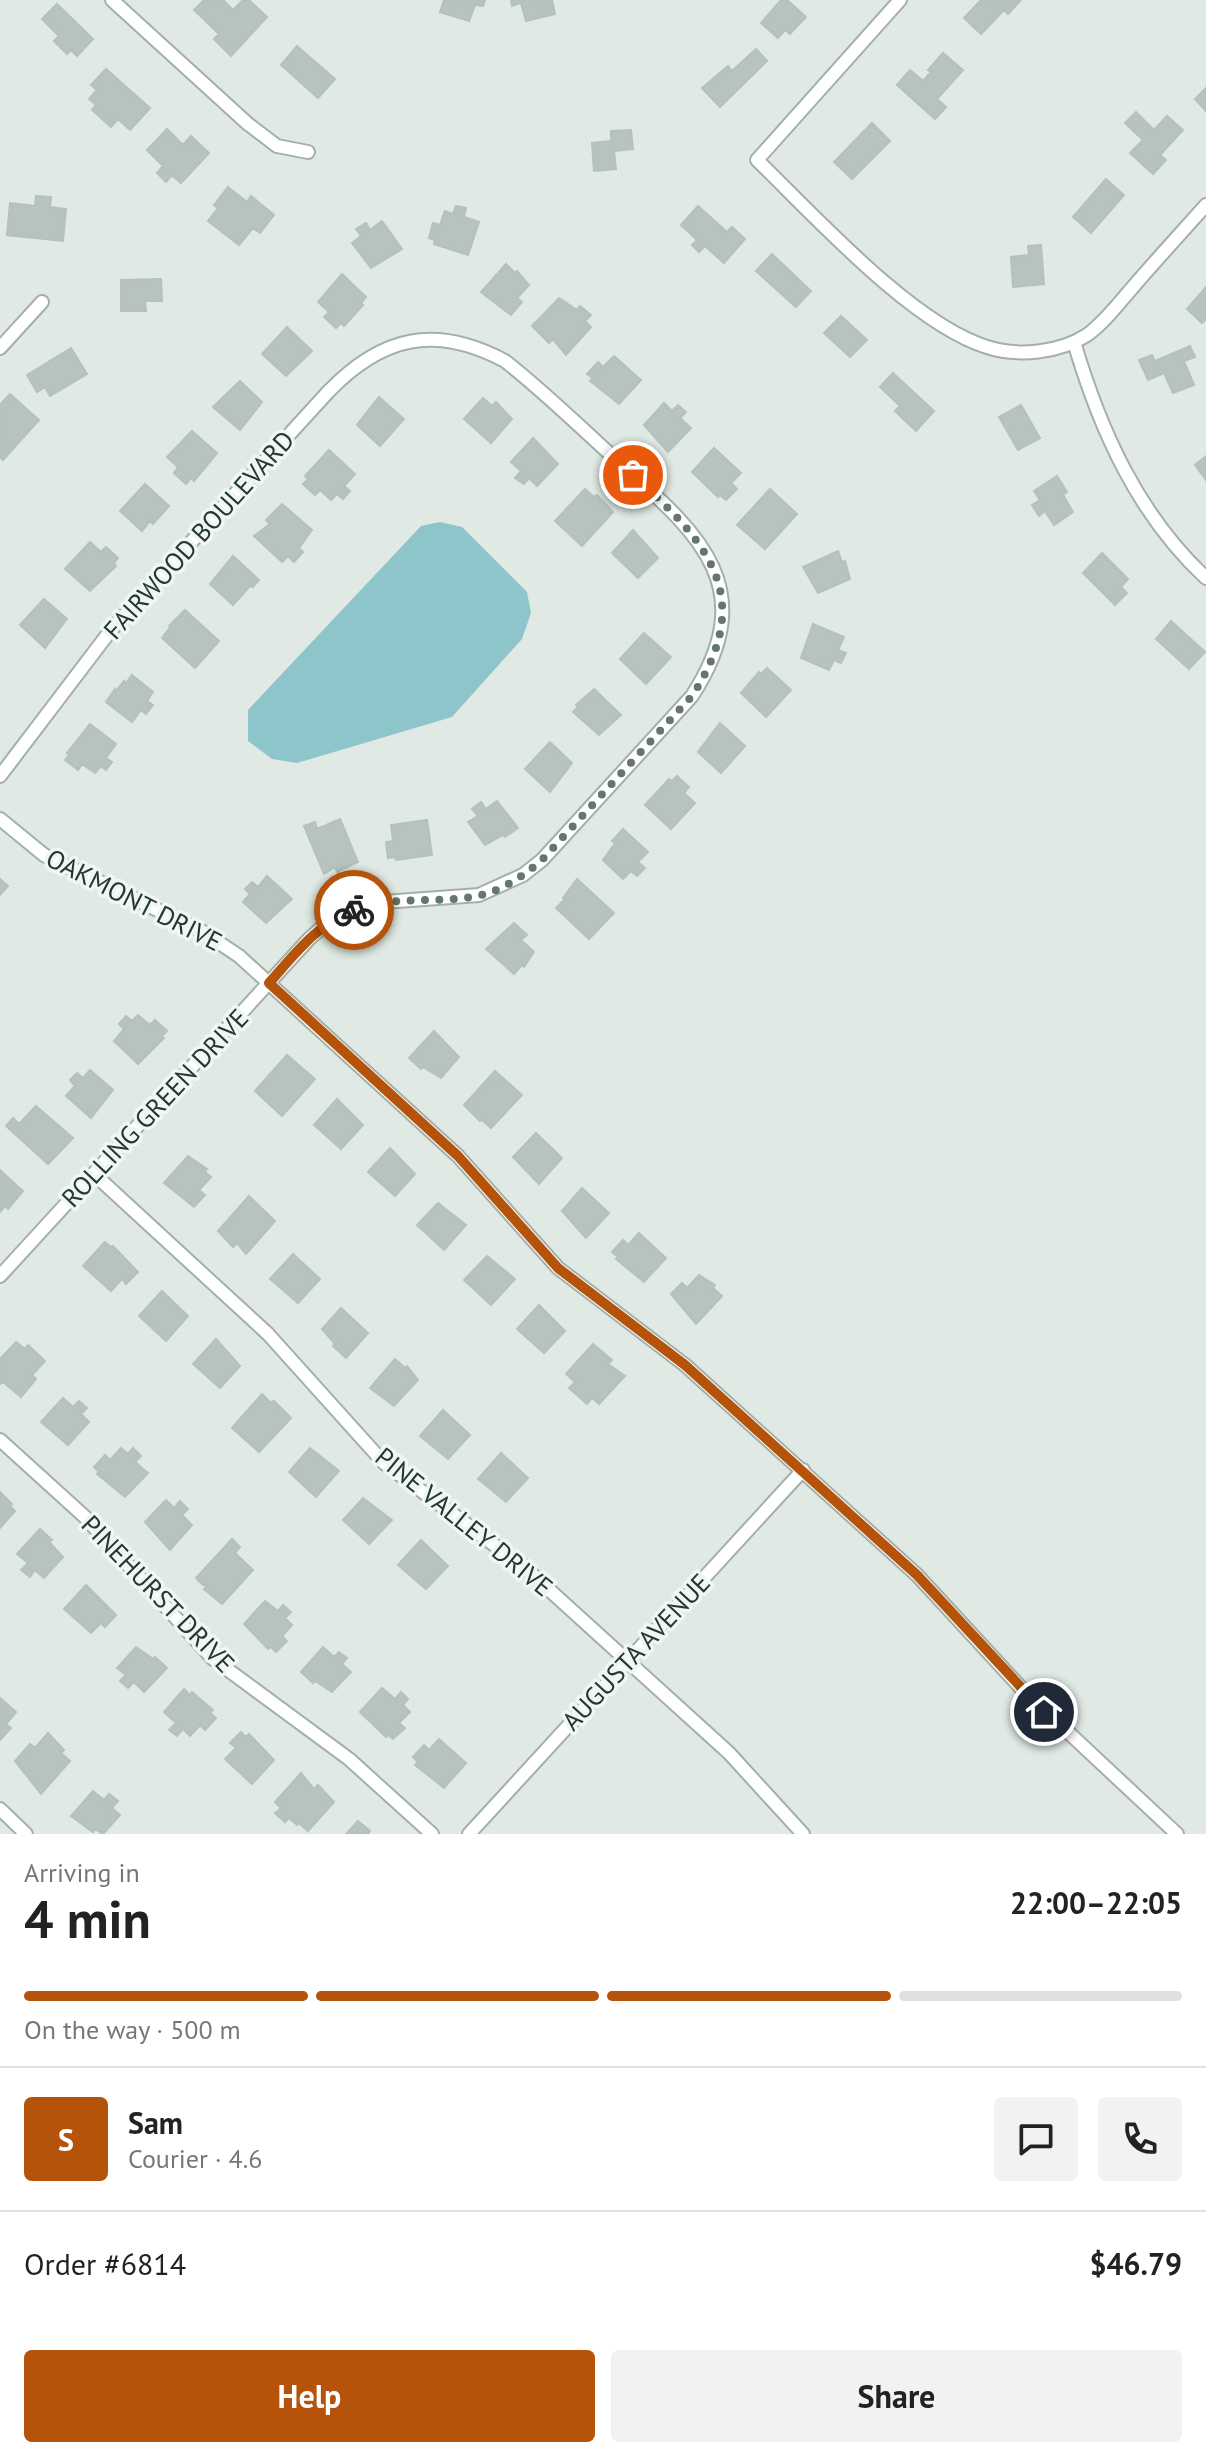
<!DOCTYPE html>
<html lang="en">
<head>
<meta charset="utf-8">
<style>
  :root { --surface:#fff; --page:#f2f2f2; --text:#222; --muted:#767676; --line:#e0e0e0; --accent:#b45309 }
  body { margin:0; font-family:"PT Sans",sans-serif; background:var(--page); color:var(--text); height:100vh; display:flex; flex-direction:column; font-size:30px; white-space:nowrap }
  * { box-sizing:border-box; margin:0 }
  p { font-size:26px; color:var(--muted) }
  .icon { flex:none; width:44px; height:44px; fill:none; stroke:currentColor; stroke-width:2; stroke-linecap:round; stroke-linejoin:round }
  .map { position:relative; height:1834px; overflow:hidden }
  .side { display:flex; flex-direction:column; background:var(--surface); flex:1 }
  .side>* { flex:none }
  .pin { position:absolute; display:grid; place-items:center; width:68px; height:68px; color:#fff; margin:-34px; border:4px solid #fff; border-radius:50%; box-shadow:0 2px 8px #0007 }
  .courier { position:absolute; display:grid; place-items:center; width:80px; height:80px; margin:-40px; border:6px solid #b45309; border-radius:50%; background:#fff; color:#222; box-shadow:0 2px 10px #0007 }
  .overview em { font-style:normal; font-weight:800 }
  .overview div { display:flex; flex-direction:column-reverse }
  .overview { display:flex; align-items:center; justify-content:space-between; height:136px; padding:0 24px }
  h1 { font-size:52px; font-weight:800; line-height:60px }
  .bar { display:grid; grid-template-columns:repeat(4,1fr); gap:12px 8px; align-content:center; height:96px; padding:0 24px }
  .bar i { height:10px; border-radius:6px; background:var(--line) }
  .bar .active { background:var(--accent) }
  .bar p { grid-column:span 4 }
  .line { display:flex; align-items:center; gap:20px; padding:0 24px; border-top:2px solid var(--line) }
  .line div { flex:1 }
  .round { display:grid; place-items:center; flex:none; width:84px; height:84px; border-radius:8px; background:var(--page) }
  .cta { display:flex; gap:16px; margin-top:auto; padding:16px 24px }
  .cta a { flex:1; height:92px; border-radius:8px; background:var(--accent); color:#fff; font-size:32px; font-weight:800; line-height:92px; text-align:center }
  .cta a+a { background:var(--page); color:var(--text) }
  .map>svg:first-child { display:block }
  .water { fill:#8dc5ca }
  .building { fill:#b6c4bd; stroke:#b3c2bb; stroke-width:2 }
  .lines { fill:none; stroke-linecap:round; stroke-linejoin:round }
  .minor-casing { stroke:#a3b0aa; stroke-width:16 }
  .minor { stroke:#fff; stroke-width:12 }
  .done { stroke:#64766f; stroke-width:8; stroke-dasharray:0 14.4 }
  .route { stroke:#b45309; stroke-width:10 }
  .labels { text-anchor:middle; stroke-width:7; stroke-linejoin:round; paint-order:stroke }
  .street-label { font-size:26px; fill:#223830; stroke:#f0f6f3 }
</style>
</head>
<body>
<div class="map">
<svg width="1206" height="1834" viewBox="0 0 1206 1834">
  <rect width="100%" height="100%" fill="#e0e9e4"/>
  <!-- water -->
  <path class="water" d="M440 522 462 527 527 592 531 613 522 639 452 717 297 763 272 759 248 741V710L421 526Z"/>
  <!-- building -->
  <path class="building" d="M204 0H223L233 10 243 0H249L267 17 231 56 214 39 219 34 194 10Z
    M444 0H485L483 6 475 5 469 21 440 12Z
    M511 0H552L555 14 526 21 521 3 512 6Z
    M781 0H787L806 17 790 34 785 30 778 38 761 23Z
    M981 0H1021L1008 14 1004 10 981 34 964 18Z
    M57 4 93 39 77 56 71 50 67 54 54 41 59 36 42 19Z
    M297 46 335 79 318 98 281 65Z
    M756 49 767 61 720 107 702 88 728 66 732 71Z
    M943 53 963 70 937 99 946 107 935 119 897 85 910 70 923 81 931 72 928 70Z
    M106 69 150 108 130 130 118 119 111 127 92 110 96 105 89 99 97 90 91 85Z
    M1206 88V111L1195 99Z
    M1136 112 1154 130 1167 116 1183 130 1160 155 1166 160 1153 174 1130 153 1143 140 1125 123Z
    M872 123 890 141 852 179 834 162Z
    M167 129 183 145 191 136 209 153 181 183 172 175 166 182 157 173 163 166 147 150Z
    M631 130 633 149 614 151 616 169 594 171 592 143 611 141V131Z
    M1106 179 1124 195 1091 233 1073 217Z
    M228 187 247 202 251 196 274 215 260 233 253 228 239 245 208 221 218 208 214 205Z
    M36 196 51 197 50 207 66 209 63 241 7 235 10 203 35 206Z
    M456 206 466 208 464 217 479 222 468 255 434 244 435 240 429 238 433 223 440 225 445 211 453 214Z
    M698 206 727 232 732 227 745 239 724 263 705 246 699 252 692 245 697 240 681 225Z
    M382 221 402 249 371 268 352 243 361 236 356 229 366 223 370 230Z
    M1041 245 1044 284 1013 287 1011 257 1029 255 1028 246Z
    M772 254 811 291 796 307 756 271Z
    M506 264 515 273 517 271 529 285 517 298 522 302 511 315 481 292Z
    M342 274 366 297 361 303 363 305 344 326 341 323 336 328 324 317 329 312 318 302Z
    M161 279 162 301H145L146 311H121V280Z
    M1206 287V319L1202 323 1187 309Z
    M559 298 577 310 580 306 591 315 585 321 591 327 566 355 553 339 549 343 532 326Z
    M841 316 867 340 850 357 824 333Z
    M287 327 312 351 286 376 262 354Z
    M1190 346 1195 357 1184 361 1194 385 1173 393 1164 373 1148 380 1139 360 1152 355 1155 361Z
    M71 348 87 374 50 396 45 387 37 392 27 375Z
    M614 356 641 380 619 404 590 381 593 378 587 374 598 362 603 367Z
    M893 373 934 411 916 431 895 411 900 406 880 387Z
    M240 381 262 402 240 430 213 407Z
    M10 394 39 420 3 460 0 457V405Z
    M379 397 404 419 380 446 357 425Z
    M483 398 492 406 496 402 512 419 491 443 464 419Z
    M664 403 672 411 678 405 686 412 680 418 691 428 668 452 644 425Z
    M1021 405 1040 438 1018 450 999 417Z
    M192 431 217 453 194 481 191 478 186 484 174 473 178 467 167 457Z
    M533 438 558 464 537 486 529 478 524 484 515 478 521 471 511 462Z
    M714 448 741 473 731 483 737 489 726 500 720 495 718 497 692 472Z
    M329 450 355 474 344 486 350 491 343 499 337 494 331 500 320 490 315 495 303 484 308 479 305 476Z
    M1206 456V480L1195 465Z
    M1057 476 1067 492 1063 495 1073 512 1054 525 1045 511 1039 516 1032 505 1040 500 1034 491Z
    M145 484 169 506 153 524 150 521 142 531 120 511Z
    M585 489 593 496 592 498 597 495 613 512 582 546 555 521Z
    M770 489 797 514 765 549 737 525Z
    M282 504 312 530 299 548 303 552 294 562 288 556 282 562 254 536 270 524 266 520Z
    M633 530 658 558 638 578 612 553Z
    M90 542 101 552 106 547 118 558 114 563 116 566 90 591 65 569Z
    M838 551 842 562 845 561 850 579 818 593 803 567Z
    M1102 553 1128 579 1121 587 1127 593 1115 605 1083 573Z
    M233 556 259 580 253 587 250 586 233 605 210 584Z
    M44 599 67 619 45 648 20 625Z
    M185 610 219 641 195 668 162 638 169 629 171 632 173 630 169 626Z
    M1171 621 1205 652 1189 669 1156 639Z
    M813 624 844 637 838 650 846 653 841 663 834 660 829 670 801 658Z
    M644 633 671 657 646 684 620 659Z
    M767 668 791 690 766 717 741 693 759 672 761 674Z
    M132 675 153 692 147 701 153 705 146 714 141 710 132 722 106 702 115 689 116 691 124 681 126 683Z
    M594 689 621 715 599 735 573 712 578 707 576 705Z
    M720 723 745 746 721 773 698 752Z
    M90 724 116 744 106 758 112 762 106 770 101 766 95 773 82 764 78 770 65 760 69 755 67 753Z
    M550 742 572 763 550 792 525 769Z
    M677 776 689 787 684 793 695 803 671 829 645 805 669 779 672 781Z
    M497 801 518 828 505 837 503 835 485 845 468 822 478 816 472 809 481 802 486 809Z
    M340 819 358 862 337 872 335 867 324 874 304 826 315 822 317 829Z
    M427 820 432 855 396 860 395 857 388 858 386 842 393 841 391 825Z
    M623 829 648 852 638 862 645 868 637 876 631 871 623 879 603 860 615 843 612 841Z
    M267 876 292 899 266 923 243 902 250 894 245 889 252 882 258 887Z
    M0 879 8 886 0 895Z
    M577 879 614 913 589 939 556 908 563 901H567L563 898Z
    M514 923 527 935 521 940 534 952 524 967 522 965 514 974 486 949Z
    M138 1015 150 1025 155 1020 167 1031 162 1036 164 1038 138 1064 114 1041 124 1029 119 1024 126 1016 132 1021Z
    M434 1031 459 1057 441 1078 423 1067 421 1069 409 1058Z
    M287 1055 315 1079 282 1116 255 1091Z
    M90 1070 113 1090 91 1118 66 1096 75 1086 70 1080 77 1073 83 1078Z
    M495 1071 522 1095 491 1128 483 1121 486 1119 484 1117 480 1121 464 1105Z
    M337 1099 363 1125 341 1149 314 1125Z
    M36 1106 73 1138 48 1164 6 1126 13 1118 19 1124Z
    M536 1133 562 1158 539 1184 513 1157Z
    M390 1148 415 1174 395 1196 368 1172Z
    M188 1156 207 1169 205 1172 211 1177 199 1190 205 1195 194 1207 164 1183Z
    M0 1170 23 1191 8 1209 5 1206 0 1212Z
    M582 1188 609 1213 586 1238 562 1211Z
    M249 1196 275 1221 246 1254 237 1243 233 1247 218 1231Z
    M438 1203 466 1225 444 1250 417 1225Z
    M639 1233 666 1258 644 1282 616 1259 618 1257 612 1252 623 1240 628 1245Z
    M105 1242 111 1247 113 1246 138 1272 126 1284 122 1279 111 1291 83 1266Z
    M293 1254 320 1279 298 1303 270 1279Z
    M487 1256 515 1279 491 1305 464 1280Z
    M699 1275 715 1285 713 1288 722 1296 696 1324 671 1294 682 1283 687 1288Z
    M162 1291 188 1316 166 1341 139 1316Z
    M539 1305 565 1331 544 1353 517 1329Z
    M341 1308 368 1333 346 1358 333 1346 335 1344 322 1329Z
    M216 1339 240 1366 220 1388 193 1364Z
    M16 1342 25 1349 28 1345 45 1361 32 1375 36 1379 21 1397 3 1382 0 1384V1359Z
    M593 1344 612 1360 608 1364 625 1376 599 1404 592 1398 587 1404 569 1388 575 1382 566 1374Z
    M395 1359 405 1368 407 1366 418 1380 394 1406 370 1388Z
    M262 1394 270 1402 268 1404 274 1401 291 1418 259 1452 232 1428Z
    M63 1398 73 1407 79 1401 87 1408 81 1414 89 1422 68 1445 41 1422Z
    M443 1410 470 1435 448 1459 420 1436Z
    M121 1448 128 1454 133 1448 141 1456 135 1462 148 1473 125 1497 97 1474 99 1472 94 1467 105 1455 110 1460Z
    M310 1448 339 1471 316 1497 289 1472Z
    M501 1453 528 1478 506 1502 478 1479Z
    M0 1492 12 1504 10 1506 15 1511 0 1528Z
    M363 1498 392 1520 369 1544 343 1520Z
    M166 1500 174 1508 180 1501 188 1509 182 1515 192 1525 170 1550 145 1522Z
    M40 1529 52 1540 49 1542 63 1557 44 1578 35 1570 30 1577 21 1570 28 1563 17 1554Z
    M232 1539 240 1547 235 1553 253 1570 222 1604 204 1589 207 1585H203L196 1578Z
    M421 1540 448 1566 426 1589 398 1565Z
    M86 1585 116 1615 105 1627 101 1623 91 1633 64 1609Z
    M265 1601 278 1611 283 1605 291 1612 285 1618 292 1625 282 1636 287 1641 276 1652 271 1647 268 1649 244 1624Z
    M136 1647 153 1659 155 1657 167 1668 144 1692 134 1682 128 1688 120 1681 126 1675 117 1668Z
    M323 1647 334 1657 339 1652 347 1658 342 1664 351 1672 332 1692 315 1681 313 1683 301 1672Z
    M382 1688 395 1699 401 1692 408 1699 403 1705 410 1712 399 1723 405 1728 393 1739 388 1735 386 1737 360 1712Z
    M184 1689 190 1695 192 1692 213 1710 210 1713 216 1718 205 1730 200 1725 190 1736 183 1729 177 1736 169 1730 176 1723 164 1712Z
    M0 1698 16 1712 6 1724 11 1728 0 1740Z
    M241 1732 246 1737 249 1734 274 1760 252 1784 225 1759 236 1748 230 1743Z
    M48 1733 64 1750 61 1753 70 1761 41 1794 15 1761 30 1744 35 1748Z
    M439 1739 466 1763 444 1788 415 1765 418 1762 413 1757 424 1745 429 1750Z
    M301 1773 314 1789 318 1785 334 1802 308 1831 299 1823 297 1825 289 1818 285 1822 275 1813 281 1808 275 1802Z
    M93 1791 104 1800 109 1794 118 1801 112 1808 120 1815 103 1834 95 1829 93 1832 71 1816Z
    M358 1821 370 1831 368 1834H346Z"/>
  <g class="lines">
    <defs>
      <path id="minor" d="M112 0 248 124 277 146 308 152
        M900 0 757 160C814 215 912 324 987 347 1018 357 1059 353 1087 335 1104 323 1119 303 1133 287 1157 259 1182 232 1206 205
        M1074 342C1100 430 1138 515 1206 578
        M0 348 42 302
        M0 776 111 630 328 392C382 336 435 324 505 361 542 390 576 423 611 455 691 528 766 582 692 696L542 860 523 875 479 895 370 903 327 923 309 939 0 1276
        M0 819 44 855 203 932 239 956 458 1156 558 1268 685 1365 917 1575 1023 1690 1177 1834
        M94 1174 268 1334 384 1463 524 1567 729 1753 803 1834
        M0 1440 85 1517 212 1658 349 1759 432 1834
        M0 1809 26 1834
        M469 1834 803 1470"/>
    </defs>
    <!-- minor casing -->
    <use href="#minor" class="minor-casing"/>
    <!-- minor -->
    <use href="#minor" class="minor"/>
  </g>
  <g class="lines">
    <!-- done -->
    <path class="done" d="M354 910C394 895 436 904 477 896 502 891 523 876 542 860L692 696C757 596 708 543 633 475"/>
    <!-- route -->
    <path class="route" d="M354 910C318 923 294 955 269 983L458 1156 558 1268 685 1365 917 1575 1044 1712"/>
  </g>
  <g class="labels">
    <!-- street labels -->
    <g class="street-label">
      <text transform="translate(199 535) rotate(-48)" y="9">FAIRWOOD BOULEVARD</text>
      <text transform="translate(134 900) rotate(27)" y="9">OAKMONT DRIVE</text>
      <text transform="translate(155 1108) rotate(-47)" y="9">ROLLING GREEN DRIVE</text>
      <text transform="translate(464 1522) rotate(39)" y="9">PINE VALLEY DRIVE</text>
      <text transform="translate(158 1594) rotate(46)" y="9">PINEHURST DRIVE</text>
      <text transform="translate(636 1652) rotate(-47)" y="9">AUGUSTA AVENUE</text>
    </g>
  </g>
</svg>
<div class="pin" style="left:633px;top:475px;background:#ea580c"><svg class="icon" aria-label="bag" viewBox="0 0 24 24"><path d="M5 8h14l-1 12H6zM9 8a3 3 0 0 1 6 0"/></svg></div>
<div class="pin" style="left:1044px;top:1712px;background:#1f2937"><svg class="icon" aria-label="home" viewBox="0 0 24 24"><path d="M3 11l9-7 9 7M6 9v11h12V9"/></svg></div>
<div class="courier" style="left:354px;top:910px"><svg class="icon" aria-label="bike" viewBox="0 0 24 24"><circle cx="6" cy="16" r="4"/><circle cx="18" cy="16" r="4"/><path d="M6 16l4-8h5l3 8M10 8l3 8H6M13 5h3"/></svg></div>
</div>
<section class="side">
<div class="overview"><div><h1>4 min</h1><p>Arriving in</p></div><em>22:00–22:05</em></div>
<div class="bar"><i class="active"></i><i class="active"></i><i class="active"></i><i></i><p>On the way · 500 m</p></div>
<div class="line" style="height:144px"><b class="round" style="background:var(--accent);color:#fff">S</b><div><b>Sam</b><p>Courier · 4.6</p></div><a class="round"><svg class="icon" aria-label="chat" viewBox="0 0 24 24"><path d="M4 5h16v11H9l-5 4z"/></svg></a><a class="round"><svg class="icon" aria-label="phone" viewBox="0 0 24 24"><path d="M5 4h4l2 5-3 2q2 4 5 5l2-3 5 2v4C11 20 4 13 5 4z"/></svg></a></div>
<div class="line" style="height:104px"><div>Order #6814</div><b>$46.79</b></div>
<div class="cta"><a>Help</a><a>Share</a></div>
</section>
</body>
</html>
